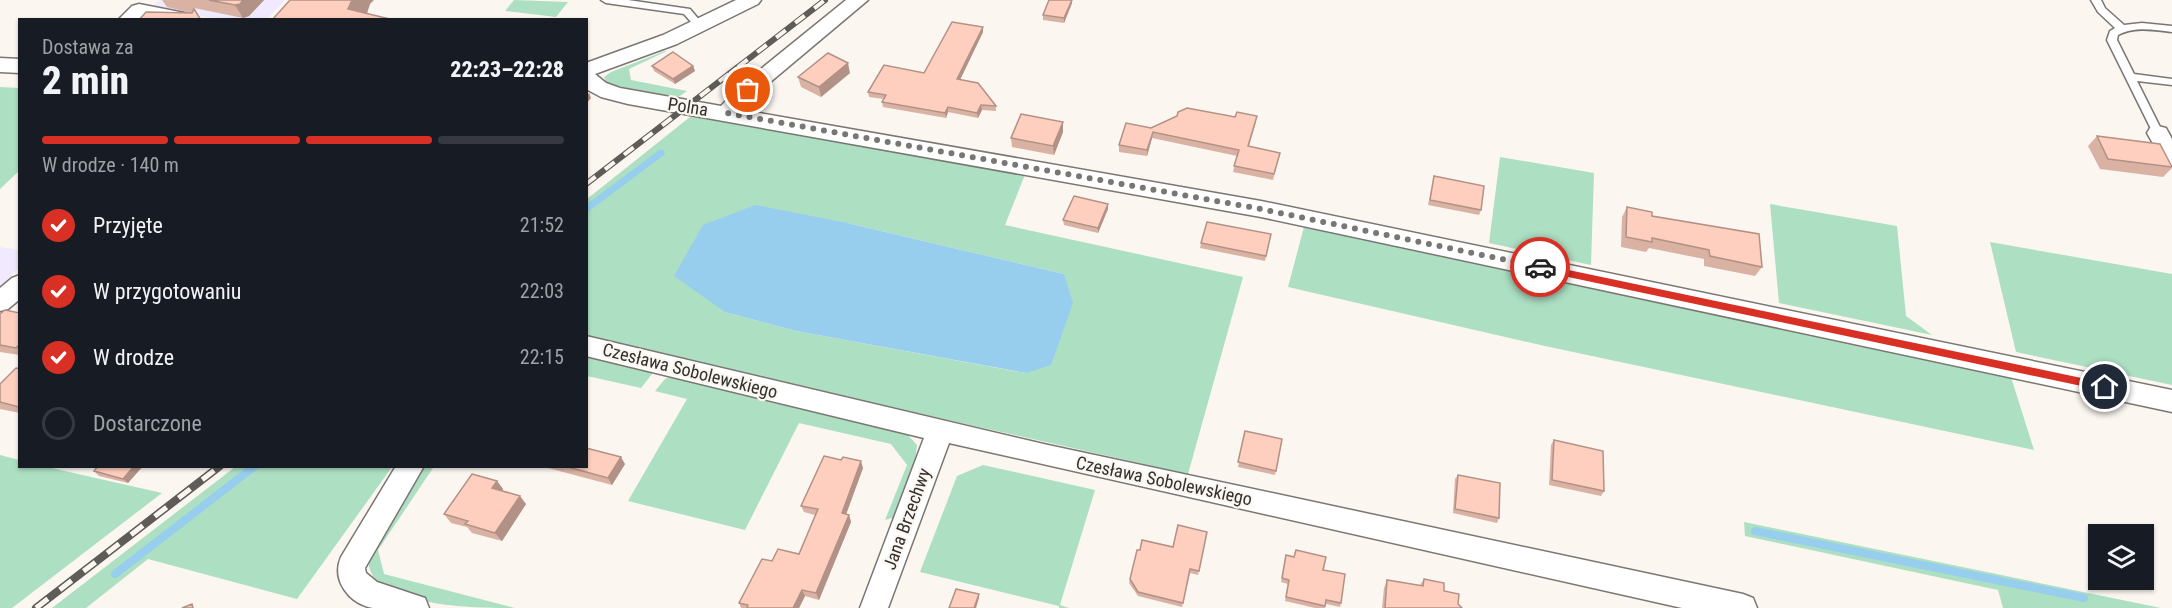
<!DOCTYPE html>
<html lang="pl">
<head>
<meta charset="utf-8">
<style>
  :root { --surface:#171b24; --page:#242831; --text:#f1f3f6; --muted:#9ea1a6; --line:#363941; --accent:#d93025 }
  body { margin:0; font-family:"Roboto Condensed",sans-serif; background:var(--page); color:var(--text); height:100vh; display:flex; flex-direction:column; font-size:22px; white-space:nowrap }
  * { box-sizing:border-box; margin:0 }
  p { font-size:20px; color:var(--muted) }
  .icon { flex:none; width:33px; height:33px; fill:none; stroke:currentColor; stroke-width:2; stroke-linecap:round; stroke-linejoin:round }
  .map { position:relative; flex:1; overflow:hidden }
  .drawer { position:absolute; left:18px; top:18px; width:570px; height:450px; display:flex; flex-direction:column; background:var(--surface); border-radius:0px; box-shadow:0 2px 4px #0004 }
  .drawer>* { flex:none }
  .tools { position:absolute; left:2088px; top:524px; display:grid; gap:12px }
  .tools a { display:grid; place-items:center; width:66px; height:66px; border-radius:0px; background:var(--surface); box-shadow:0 2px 4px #0004; font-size:30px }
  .pin { position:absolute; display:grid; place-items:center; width:51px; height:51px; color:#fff; margin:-26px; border:3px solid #fff; border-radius:50%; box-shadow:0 2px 6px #0007 }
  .courier { position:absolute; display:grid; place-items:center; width:60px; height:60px; margin:-30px; border:4px solid #d93025; border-radius:50%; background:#fff; color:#222; box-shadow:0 2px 8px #0007 }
  .summary em { font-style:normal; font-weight:800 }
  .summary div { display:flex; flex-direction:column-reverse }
  .summary { display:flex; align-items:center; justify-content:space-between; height:102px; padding:0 24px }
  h1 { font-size:39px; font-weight:800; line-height:45px }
  .bar { display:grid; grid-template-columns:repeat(4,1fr); gap:9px 6px; align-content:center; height:72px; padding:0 24px }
  .bar i { height:8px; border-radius:4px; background:var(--line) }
  .bar .current { background:var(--accent) }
  .bar p { grid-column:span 4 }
  ol { padding:0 24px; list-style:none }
  li { display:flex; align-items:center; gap:18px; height:66px }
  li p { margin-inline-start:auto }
  li .icon { padding:6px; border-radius:50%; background:var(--accent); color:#fff; stroke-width:4 }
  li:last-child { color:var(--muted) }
  li i { width:33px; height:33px; border:3px solid var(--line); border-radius:50% }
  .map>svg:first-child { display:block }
  .commercial { fill:#f1e9fe }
  .green { fill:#addfc3; fill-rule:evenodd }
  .water { fill:#97ceee }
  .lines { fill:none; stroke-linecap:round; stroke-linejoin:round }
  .stream-far1 { stroke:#97ceee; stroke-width:7 }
  .stream { stroke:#97ceee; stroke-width:8 }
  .service-casing { stroke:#7b7671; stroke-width:3 }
  .minor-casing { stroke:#7b7671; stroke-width:3 }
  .service { fill:#fff; fill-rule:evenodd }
  .minor { fill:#fff; fill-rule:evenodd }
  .rail-far1-casing { stroke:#5e5b58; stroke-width:6 }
  .rail-casing { stroke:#5e5b58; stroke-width:8 }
  .rail-far1 { stroke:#fbf6f0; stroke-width:4; stroke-dasharray:12; stroke-linecap:butt }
  .rail { stroke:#fbf6f0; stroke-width:5; stroke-dasharray:15; stroke-linecap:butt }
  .wall { fill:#dab2a4 }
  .shaded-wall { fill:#b29186 }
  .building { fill:#fecfbf; stroke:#b29186; stroke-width:1.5 }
  .route { fill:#d93025 }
  .done { stroke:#797673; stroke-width:6; stroke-dasharray:0 10.8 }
  .labels { text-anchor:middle; stroke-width:4.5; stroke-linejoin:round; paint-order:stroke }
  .street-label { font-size:18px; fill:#33312f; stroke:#fbf6f0 }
</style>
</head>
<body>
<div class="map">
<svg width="2172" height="608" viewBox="0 0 2172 608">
  <rect width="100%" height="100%" fill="#fbf6f0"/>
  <!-- commercial -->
  <path class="commercial" d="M160 0H285L267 19H218L152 7Z
    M0 247 20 250 19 268 0 286Z"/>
  <!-- green -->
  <path class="green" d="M514 0 568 2 556 17 505 11Z
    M665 51H667L629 69 631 80 687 91 674 100 653 97 606 82 604 77 611 72Z
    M0 87 20 88 19 171 0 189Z
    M695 113 1026 172 1005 225 1243 277 1188 474 587 339V199ZM847 223 1064 274 1025 373 796 331 725 312Z
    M1500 157 1594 173 1591 265 1489 243Z
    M1770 204 1897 226 1906 316 1932 335 1779 303Z
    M1304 227 2010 374 2034 450 1545 346 1288 287Z
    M1990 242 2172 274V385L2016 352Z
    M587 352 651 367 652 374 641 388 587 376Z
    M677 374 904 431 917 445 914 471 899 516 885 520 907 465 891 444 799 423 745 530 628 501 687 399 655 391 665 379Z
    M0 455 19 460 20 466 47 467 162 493 12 608H0Z
    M983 465 1095 490 1060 605 1069 608H1059V606L920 572 957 476Z
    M235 467H392L297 599 148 559 86 608H52Z
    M421 467 433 468 378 550 384 574 515 608C478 608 352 608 370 549 372 541 380 532 384 525 397 506 409 486 421 467Z
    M1744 522 2161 608H2003L1998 590 1745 536Z"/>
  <!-- water -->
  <path class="water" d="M755 205 847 223 1064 274 1073 303 1051 365 1026 373 796 331 725 312 674 276 703 225Z"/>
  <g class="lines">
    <!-- stream-far1 -->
    <path class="stream-far1" d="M586 209 661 153"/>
    <!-- stream -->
    <path class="stream" d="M1755 531 2084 598
      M115 574 255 466"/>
    <defs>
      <path id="service" d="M601 0H628L690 9 706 28 701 31 698 30 684 14 606 3Z
        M2091 0H2101L2105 8 2124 25 2142 23 2172 26V32C2154 30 2135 26 2118 35L2117 40 2134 74 2172 79V85L2137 81 2163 133 2162 136 2158 137 2153 133 2107 40 2110 31 2115 28 2098 12Z"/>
      <path id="minor" d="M736 0H761L758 4 677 44 595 74 606 83 620 88 721 106 741 85 846 0H868L755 95 742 110 1261 201 2172 390V412L1261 217 628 104 601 97 586 89V63L663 35Z
        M139 4 190 14 197 16 199 20H157L143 17 140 20H118L132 6Z
        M0 58 20 59V73L0 72Z
        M2158 126 2166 128 2172 139V166L2164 163 2147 133 2150 128Z
        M20 275V299L8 309 0 311V288L12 278Z
        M586 336 1048 445 1743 594 1753 598 1757 608H1682L949 443 888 608H860L924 438 586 356Z
        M396 466H424L365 568 366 573 377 582 425 598 429 608C411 608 391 608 373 608 349 604 331 580 341 557Z"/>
    </defs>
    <!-- service casing -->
    <use href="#service" class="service-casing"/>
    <!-- minor casing -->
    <use href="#minor" class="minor-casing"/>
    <!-- service -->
    <use href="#service" class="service"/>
    <!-- minor -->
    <use href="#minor" class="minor"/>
    <defs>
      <path id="rail-far1" d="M586 184 825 0"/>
      <path id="rail" d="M36 608 220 466"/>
    </defs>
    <!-- rail-far1 casing -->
    <use href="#rail-far1" class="rail-far1-casing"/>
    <!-- rail casing -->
    <use href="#rail" class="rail-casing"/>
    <!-- rail-far1 -->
    <use href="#rail-far1" class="rail-far1"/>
    <!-- rail -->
    <use href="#rail" class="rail"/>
  </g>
  <!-- wall -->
  <path class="wall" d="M162 0H264L249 16 243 18 194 8 201 20 192 13 167 7Z
    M1072 3 1064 23 1043 20V15Z
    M983 27V32L960 80 996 106V111L982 110 978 118 948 112 946 118 883 107 882 102 884 99 869 97 868 92 924 73Z
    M652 66H693L695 71 675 84 654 71Z
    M850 73 821 97 801 87 798 77Z
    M1177 116 1256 122 1249 146 1280 153 1273 180 1233 172 1237 156 1152 138 1147 156 1119 152V145L1151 128Z
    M1063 122V132L1054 155 1012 147 1011 138Z
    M2097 136 2172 167V168L2163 177 2100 169 2088 146Z
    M1434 176 1481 210 1479 215 1428 205Z
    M1627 207 1652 216 1762 267 1755 276 1704 266V259L1649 248 1646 252 1621 247 1622 217Z
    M1108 209 1098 233 1064 225 1063 220Z
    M1271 234 1265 261 1200 248 1201 243Z
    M20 313V355L0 352V314Z
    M20 369V413L0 409V384Z
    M1245 431 1282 439 1275 475 1238 467Z
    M1554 440 1604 491 1601 496 1549 485 1551 445Z
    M625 464 612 485 548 468V466H586Z
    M98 466H143L128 483 99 476 94 471Z
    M863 468 846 514 849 515 851 522 819 600 805 596 799 608H741L739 603 772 561 799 554 815 515 804 512 801 506Z
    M1458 475 1499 518 1497 523 1453 513 1455 479Z
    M497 481 503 489 502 491 526 504 502 541 472 533 467 527 451 523 444 514Z
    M1207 532 1198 575 1190 573 1182 607 1138 596 1129 583 1130 579 1140 550 1173 547Z
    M1285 559 1323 570 1341 603 1340 607 1326 604 1325 608H1315L1285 601 1288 584 1281 582Z
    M1424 579 1444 591 1462 608H1382L1384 588 1387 580 1420 585Z"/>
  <!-- shaded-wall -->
  <path class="shaded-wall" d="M243 0H264L249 16 243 18 235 5Z
    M352 0H374L370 4 365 20 348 9Z
    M1072 0V3L1064 23V18Z
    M983 27V32L958 84 957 79Z
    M848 63 850 73 821 97 819 87Z
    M693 66 695 71 675 84 673 79Z
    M589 93 591 98 586 104V96Z
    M981 105 982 110 978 118 977 113Z
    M948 107V112L946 118 945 113Z
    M1063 122V132L1054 155 1053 146Z
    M1153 132 1152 138 1147 156V150Z
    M1108 204V209L1098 233V228Z
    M621 457 625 464 612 485 608 478Z
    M861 461 863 468 844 520 842 513Z
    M134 466H143L128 483 123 479Z
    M497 481 503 489 498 497 492 488Z
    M520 496 526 504 502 541 495 533Z
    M849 515 851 522 819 600 816 593Z
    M802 590 805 596 799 608H793Z
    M979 594V598L976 608H974Z"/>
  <!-- building -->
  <path class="building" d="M209 0H243L240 4 235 5Z
    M290 0H352L348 9 394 20H272Z
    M1049 0H1072L1064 18 1043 15Z
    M194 9 201 20H139L146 12 192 13Z
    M952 22 983 27 957 79 978 83 996 106 981 105 977 113 948 107 945 113 882 102 886 95 868 92 884 65 924 73Z
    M673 52 693 66 673 79 652 66Z
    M828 53 848 63 819 87 798 77Z
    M1187 108 1235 117 1237 112 1257 116 1248 146 1280 153 1274 174 1234 166 1239 150 1153 132 1147 150 1119 145 1126 123 1151 128 1177 116 1178 112Z
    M1021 114 1063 122 1053 146 1011 138Z
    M2097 136 2160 144 2172 167 2108 159Z
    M1434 176 1484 186 1481 210 1430 200Z
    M1074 196 1108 204 1098 228 1063 220Z
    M1627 207 1652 212V216L1759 234 1762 267 1710 256 1709 250 1652 238V242L1626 237Z
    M1207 222 1271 234 1266 256 1201 243Z
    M5 310 20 313V344L16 348 0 345V314Z
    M16 368 20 369 19 407 0 402V384Z
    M1245 431 1282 439 1276 471 1238 462Z
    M1554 440 1603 451 1604 491 1552 480Z
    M586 448 621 457 608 478 564 466H586Z
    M824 456 841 460 843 457 861 461 842 513 849 515 816 593 802 590 793 608H747L748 605 739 603 762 559 772 561 778 549 799 554 818 509 801 506Z
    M98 466H134L123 479 94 471Z
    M472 474 497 481 492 488 520 496 495 533 465 524 468 521 444 514Z
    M1458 475 1500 483 1499 518 1455 509Z
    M1178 525 1207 532 1199 571 1190 569 1183 603 1138 592 1130 579 1137 550H1140L1142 540 1173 547Z
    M1296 550 1326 557 1323 570 1345 574 1341 603 1326 600 1325 606 1286 597 1289 580 1282 578 1286 555 1294 557Z
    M1424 579 1444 583V591L1459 594 1458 604 1462 608H1385L1387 580 1423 586Z
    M956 589 979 594 974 608H949Z
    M192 604 193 608H182Z"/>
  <!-- route -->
  <path class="route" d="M1540 264 2105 383 2110 387 2105 391 1540 271 1535 267Z"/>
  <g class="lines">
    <!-- done -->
    <path class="done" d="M748 90 727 113 1261 209 1540 267"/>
  </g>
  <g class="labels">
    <!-- street labels -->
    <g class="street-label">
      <text transform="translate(688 107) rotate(9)" y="6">Polna</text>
      <text transform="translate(690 371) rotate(14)" y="6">Czesława Sobolewskiego</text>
      <text transform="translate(1164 481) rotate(12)" y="6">Czesława Sobolewskiego</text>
      <text transform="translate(907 519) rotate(-70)" y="6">Jana Brzechwy</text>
    </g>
  </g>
</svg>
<div class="tools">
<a><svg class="icon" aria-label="layers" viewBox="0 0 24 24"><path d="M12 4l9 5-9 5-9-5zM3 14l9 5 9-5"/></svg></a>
</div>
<div class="pin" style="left:748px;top:90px;background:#ea580c"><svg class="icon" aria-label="bag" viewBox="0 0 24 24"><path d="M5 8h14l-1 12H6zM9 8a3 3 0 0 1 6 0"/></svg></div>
<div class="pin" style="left:2105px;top:387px;background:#1f2937"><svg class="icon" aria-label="home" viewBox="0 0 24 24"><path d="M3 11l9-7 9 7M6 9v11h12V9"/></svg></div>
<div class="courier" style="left:1540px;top:267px"><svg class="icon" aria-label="car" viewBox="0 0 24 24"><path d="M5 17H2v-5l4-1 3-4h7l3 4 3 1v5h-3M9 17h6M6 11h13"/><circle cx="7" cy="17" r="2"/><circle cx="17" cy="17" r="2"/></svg></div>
<section class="drawer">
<div class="summary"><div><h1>2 min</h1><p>Dostawa za</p></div><em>22:23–22:28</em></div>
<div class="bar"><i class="current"></i><i class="current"></i><i class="current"></i><i></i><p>W drodze · 140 m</p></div>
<ol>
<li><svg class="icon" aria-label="check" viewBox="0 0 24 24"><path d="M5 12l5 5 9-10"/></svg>Przyjęte<p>21:52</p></li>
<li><svg class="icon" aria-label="check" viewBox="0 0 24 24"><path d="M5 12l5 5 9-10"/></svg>W przygotowaniu<p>22:03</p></li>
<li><svg class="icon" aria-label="check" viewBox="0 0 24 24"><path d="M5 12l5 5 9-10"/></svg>W drodze<p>22:15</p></li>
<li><i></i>Dostarczone</li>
</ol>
</section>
</div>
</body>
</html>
